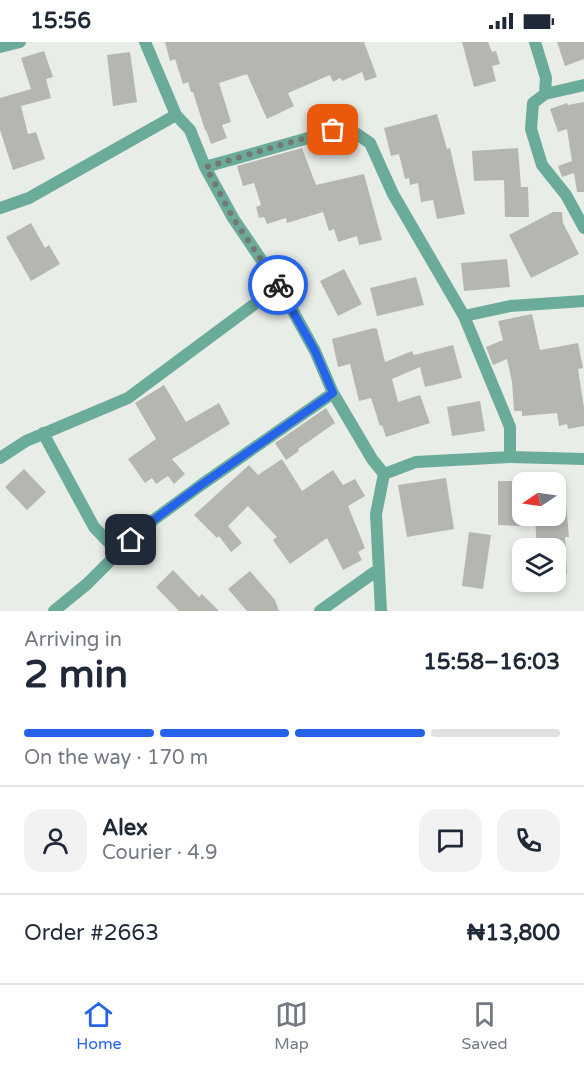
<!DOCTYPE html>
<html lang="en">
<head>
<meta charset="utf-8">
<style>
  :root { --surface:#fff; --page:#f2f2f3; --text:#1f2937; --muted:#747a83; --line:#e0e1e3; --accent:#2563eb }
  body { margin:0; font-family:"Varela Round",sans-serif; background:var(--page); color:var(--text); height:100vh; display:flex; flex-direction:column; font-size:22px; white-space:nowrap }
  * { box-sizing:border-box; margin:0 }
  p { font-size:20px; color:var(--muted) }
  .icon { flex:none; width:33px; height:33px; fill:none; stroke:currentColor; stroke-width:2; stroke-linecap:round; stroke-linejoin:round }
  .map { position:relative; height:569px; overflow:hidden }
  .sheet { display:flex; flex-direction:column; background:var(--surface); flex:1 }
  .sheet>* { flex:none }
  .needle { width:39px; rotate:257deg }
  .buttons { position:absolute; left:512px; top:430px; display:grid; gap:12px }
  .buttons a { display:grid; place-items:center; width:54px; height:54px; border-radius:12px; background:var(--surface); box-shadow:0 3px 9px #0003; font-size:30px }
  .pin { position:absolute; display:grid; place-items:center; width:51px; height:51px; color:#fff; margin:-26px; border-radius:12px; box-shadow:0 3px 9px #0006 }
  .courier { position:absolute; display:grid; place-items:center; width:60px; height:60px; margin:-30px; border:4px solid #2563eb; border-radius:50%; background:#fff; color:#222; box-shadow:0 2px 8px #0007 }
  .head em { font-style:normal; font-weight:800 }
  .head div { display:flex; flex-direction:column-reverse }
  .head { display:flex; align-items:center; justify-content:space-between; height:102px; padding:0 24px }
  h1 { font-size:39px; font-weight:800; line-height:45px }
  .bar { display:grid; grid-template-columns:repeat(4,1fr); gap:9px 6px; align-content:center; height:72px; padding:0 24px }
  .bar i { height:8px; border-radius:4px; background:var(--line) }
  .bar .on { background:var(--accent) }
  .bar p { grid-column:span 4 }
  .line { display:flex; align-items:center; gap:15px; padding:0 24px; border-top:2px solid var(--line) }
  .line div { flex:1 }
  .round { display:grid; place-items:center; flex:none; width:63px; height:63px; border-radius:18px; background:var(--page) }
  .status { display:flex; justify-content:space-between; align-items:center; height:42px; padding:0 30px; background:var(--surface); direction:ltr }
  .status svg { height:16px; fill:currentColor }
  .menu { display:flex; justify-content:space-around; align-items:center; height:84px; border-top:2px solid var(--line); background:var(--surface); font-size:16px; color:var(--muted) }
  .menu a { display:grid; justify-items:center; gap:3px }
  .menu .on { color:var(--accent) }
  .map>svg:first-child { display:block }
  .building { fill:#b5b6b0 }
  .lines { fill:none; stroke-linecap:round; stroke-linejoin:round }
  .street { stroke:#6bab9a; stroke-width:12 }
  .done { stroke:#747774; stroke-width:6; stroke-dasharray:0 10.8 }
  .route { stroke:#2563eb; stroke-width:8 }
</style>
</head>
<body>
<div class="status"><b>15:56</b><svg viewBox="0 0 49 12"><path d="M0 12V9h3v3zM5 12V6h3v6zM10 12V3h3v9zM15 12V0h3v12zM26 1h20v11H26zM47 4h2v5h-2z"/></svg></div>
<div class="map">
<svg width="584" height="569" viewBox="0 0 584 569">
  <rect width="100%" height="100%" fill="#e8ede8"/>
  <!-- building -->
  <path class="building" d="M165 0H364L377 35 365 39 362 30 342 39 340 36 333 40 330 33 288 51 294 64 267 77 247 32 219 41 231 80 222 83 227 96 211 102 206 88H205L193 50H191L188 40 183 42 175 17 170 19Z
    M462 0H488L492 10 496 9 500 22 492 24 496 39 474 45Z
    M557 0H584V17L565 24Z
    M44 9 53 35 46 37 51 56 21 64 28 92 36 90 45 117 13 128 0 88V56L31 47 21 16Z
    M130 10 137 60 113 64 107 13Z
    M584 60V150H577L574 131 562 135 558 124 572 119 567 87 558 90 550 67 567 61 568 63Z
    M437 72 447 107 450 106 465 172 437 177 433 158 421 160 418 141 410 143 409 136 405 137 399 112 391 114 384 86Z
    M302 106 316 143 364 132 382 198 359 203 357 194 338 200 334 187 329 189 323 170 287 181 286 176 267 182 264 175 259 176 256 165 261 163 254 141 243 144 237 124Z
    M518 106 521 145H528L529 175H505L504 138 474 139 472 109Z
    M553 170H562L563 181 579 212 531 236 509 193Z
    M31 181 45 206 49 203 60 222 31 239 6 195Z
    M507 217 510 245 464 249 461 221Z
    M344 227 362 262 338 274 320 239Z
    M416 235 424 263 377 274 370 246Z
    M532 272 540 308 578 301 583 326 578 327 584 366V384L568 387 567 382 559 384 557 371 522 374V369H514L512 340 507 317 493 323 486 305 503 298 498 279Z
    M374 286 377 287 385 320 412 309 414 313 453 303 462 336 425 345 420 325 392 337 398 360 420 353 430 381 386 395 382 383 380 384 371 356 359 359 350 322 338 325 332 297Z
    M164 343 186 380 219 361 230 382 172 417 185 432 174 442 168 434 156 442 152 436 145 441 128 417 156 397 135 361Z
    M480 359 485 389 452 394 447 365Z
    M326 366 335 381 298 407 299 409 286 418 275 401Z
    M282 417 302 449 333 428 343 443 355 437 365 454 348 464 365 506 358 510 362 518 343 528 327 496 290 522 273 498 277 495 248 464 228 484 242 501 231 510 219 494 217 496 194 473 249 423 258 433Z
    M24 427 46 450 27 468 5 445Z
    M446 436 454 487 407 495 398 443Z
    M555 438H564L569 495H565L567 532H555V507H537L535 474H555Z
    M498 439H522L521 484 498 483Z
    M469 490 491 493 483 547 462 544Z
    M173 528 199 555 202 552 219 569H179L156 545Z
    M250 529 275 558 279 569H247L228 547Z"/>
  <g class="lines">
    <!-- street -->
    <path class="street" d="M145 0 176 73 190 88 205 125 233 176 279 244 315 309 333 351 372 417 384 432 376 472 381 569
      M535 0 546 36 545 52
      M0 5 20 0
      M584 43 545 52 533 61 531 87 542 123 566 153 584 186
      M205 125 333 89 351 88 370 101 393 152 464 274 510 385V415
      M0 166 29 156 176 73
      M464 274 510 264 584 259
      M43 391 94 485 119 511
      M0 416 26 399 128 356 279 244
      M384 432 416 420 510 415 584 417
      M54 569 87 542 144 485 201 443 333 351
      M320 569 379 527"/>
  </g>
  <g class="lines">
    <!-- done -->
    <path class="done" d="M278 243 233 176 206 125 333 88"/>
    <!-- route -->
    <path class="route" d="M131 498 144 485 201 443 333 351 315 309 278 243"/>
  </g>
</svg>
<div class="buttons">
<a><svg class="needle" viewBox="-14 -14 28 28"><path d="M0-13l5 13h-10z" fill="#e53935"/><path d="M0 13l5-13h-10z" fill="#747a83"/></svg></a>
<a><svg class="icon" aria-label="layers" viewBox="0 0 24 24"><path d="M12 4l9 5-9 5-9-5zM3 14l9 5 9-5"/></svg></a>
</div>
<div class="pin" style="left:333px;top:88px;background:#ea580c"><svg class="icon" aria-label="bag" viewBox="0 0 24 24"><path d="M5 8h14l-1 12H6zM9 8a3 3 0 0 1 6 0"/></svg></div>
<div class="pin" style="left:131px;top:498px;background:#1f2937"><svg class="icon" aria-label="home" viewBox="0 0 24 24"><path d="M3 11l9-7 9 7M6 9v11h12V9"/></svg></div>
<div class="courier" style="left:278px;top:243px"><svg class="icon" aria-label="bike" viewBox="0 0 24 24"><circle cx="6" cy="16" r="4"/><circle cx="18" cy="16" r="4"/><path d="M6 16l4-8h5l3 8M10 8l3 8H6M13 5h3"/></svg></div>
</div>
<section class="sheet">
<div class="head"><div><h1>2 min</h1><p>Arriving in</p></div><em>15:58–16:03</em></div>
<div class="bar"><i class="on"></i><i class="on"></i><i class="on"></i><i></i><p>On the way · 170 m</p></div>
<div class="line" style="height:108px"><a class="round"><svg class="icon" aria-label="person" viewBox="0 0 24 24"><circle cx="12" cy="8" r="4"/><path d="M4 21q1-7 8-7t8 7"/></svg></a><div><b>Alex</b><p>Courier · 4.9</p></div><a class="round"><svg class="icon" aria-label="chat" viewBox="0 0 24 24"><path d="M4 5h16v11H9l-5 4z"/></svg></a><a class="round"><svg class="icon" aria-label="phone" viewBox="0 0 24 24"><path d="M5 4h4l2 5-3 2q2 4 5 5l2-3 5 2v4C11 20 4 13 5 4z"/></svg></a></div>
<div class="line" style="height:78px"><div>Order #2663</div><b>₦13,800</b></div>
</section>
<nav class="menu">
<a class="on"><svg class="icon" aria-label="home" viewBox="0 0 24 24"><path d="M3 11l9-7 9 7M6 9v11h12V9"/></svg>Home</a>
<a><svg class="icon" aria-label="map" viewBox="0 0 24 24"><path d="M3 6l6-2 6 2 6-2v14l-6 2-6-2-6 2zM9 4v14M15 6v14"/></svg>Map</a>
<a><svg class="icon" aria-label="saved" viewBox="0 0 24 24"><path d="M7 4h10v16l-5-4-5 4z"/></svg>Saved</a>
</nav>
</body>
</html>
